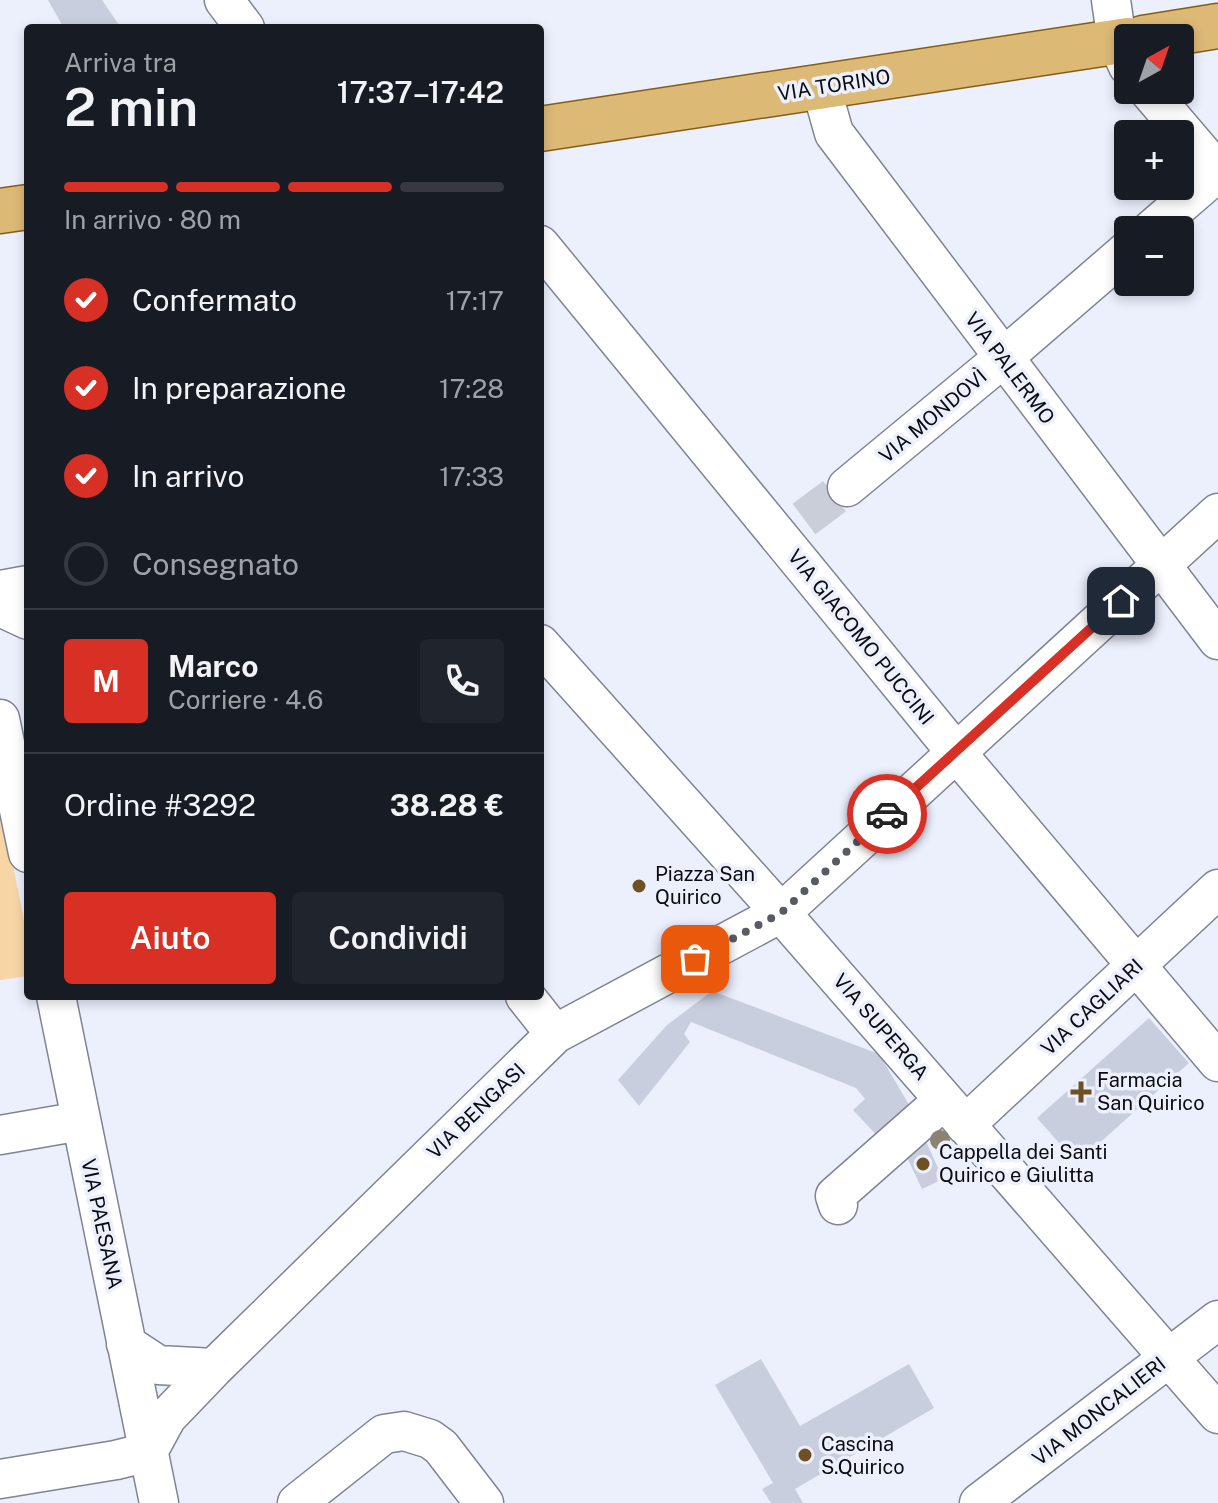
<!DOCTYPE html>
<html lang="it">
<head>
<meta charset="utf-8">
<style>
  :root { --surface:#171b24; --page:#20242c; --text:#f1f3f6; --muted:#9ea1a6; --line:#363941; --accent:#d93025 }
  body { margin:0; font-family:"Public Sans",sans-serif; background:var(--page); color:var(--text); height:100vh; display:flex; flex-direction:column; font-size:30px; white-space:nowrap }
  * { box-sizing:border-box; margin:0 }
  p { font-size:26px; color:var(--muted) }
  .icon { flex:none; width:44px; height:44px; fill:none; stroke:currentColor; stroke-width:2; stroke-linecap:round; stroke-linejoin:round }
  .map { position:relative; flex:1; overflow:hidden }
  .details { position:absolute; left:24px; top:24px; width:520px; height:976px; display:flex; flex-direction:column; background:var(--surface); border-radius:8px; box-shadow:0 4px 12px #0003 }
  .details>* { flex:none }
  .needle { width:52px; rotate:40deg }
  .buttons { position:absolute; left:1114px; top:24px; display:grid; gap:16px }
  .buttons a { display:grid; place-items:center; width:80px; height:80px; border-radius:8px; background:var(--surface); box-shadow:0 4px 12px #0003; font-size:40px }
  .pin { position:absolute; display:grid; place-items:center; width:68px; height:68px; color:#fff; margin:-34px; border-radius:16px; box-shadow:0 4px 12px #0006 }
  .courier { position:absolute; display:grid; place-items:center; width:80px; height:80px; margin:-40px; border:6px solid #d93025; border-radius:50%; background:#fff; color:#222; box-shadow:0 2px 10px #0007 }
  .head em { font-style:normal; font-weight:600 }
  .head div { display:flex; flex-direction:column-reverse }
  .head { display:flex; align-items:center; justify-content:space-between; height:136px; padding:0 40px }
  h1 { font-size:52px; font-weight:600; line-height:60px }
  .bar { display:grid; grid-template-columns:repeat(4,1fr); gap:12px 8px; align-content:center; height:96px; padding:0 40px }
  .bar i { height:10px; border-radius:6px; background:var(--line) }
  .bar .on { background:var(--accent) }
  .bar p { grid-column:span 4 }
  .line { display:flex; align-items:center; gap:20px; padding:0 40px; border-top:2px solid var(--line) }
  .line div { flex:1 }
  .round { display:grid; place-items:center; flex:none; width:84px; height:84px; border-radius:8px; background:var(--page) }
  ol { padding:0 40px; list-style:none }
  li { display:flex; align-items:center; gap:24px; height:88px }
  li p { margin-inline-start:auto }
  li .icon { padding:8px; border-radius:50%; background:var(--accent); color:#fff; stroke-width:4 }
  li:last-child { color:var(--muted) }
  li i { width:44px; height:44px; border:4px solid var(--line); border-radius:50% }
  .primary-button { display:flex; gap:16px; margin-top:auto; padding:16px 40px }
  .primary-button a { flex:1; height:92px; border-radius:8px; background:var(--accent); color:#fff; font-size:32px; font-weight:600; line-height:92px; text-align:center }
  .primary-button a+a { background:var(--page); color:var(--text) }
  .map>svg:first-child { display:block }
  .green { fill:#f7d5a5 }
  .building { fill:#c8cedd }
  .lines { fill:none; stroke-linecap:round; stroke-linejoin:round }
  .minor-tunnel { stroke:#caced9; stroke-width:38; stroke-dasharray:38 19; stroke-linecap:butt }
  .minor-casing { stroke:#7f8492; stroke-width:41 }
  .major-casing { stroke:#855e16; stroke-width:47 }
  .minor { stroke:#fff; stroke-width:38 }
  .major { stroke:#ddb976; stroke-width:44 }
  .tree { fill:#8c8272 }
  .done { stroke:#595b63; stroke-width:8; stroke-dasharray:0 14.4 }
  .route { stroke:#d93025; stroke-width:10 }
  .poi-dot { fill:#6d5023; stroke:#ecf0fd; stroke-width:3 }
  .labels { text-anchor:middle; stroke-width:7; stroke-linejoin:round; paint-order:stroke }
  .street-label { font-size:20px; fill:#0a0b10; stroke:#ecf0fd }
  .poi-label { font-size:20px; fill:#0a0b10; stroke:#ecf0fd; text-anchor:start }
</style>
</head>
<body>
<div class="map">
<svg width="1218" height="1503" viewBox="0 0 1218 1503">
  <rect width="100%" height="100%" fill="#ecf0fd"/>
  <!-- green -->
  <path class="green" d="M0 800 28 940V976L0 980Z"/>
  <!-- building -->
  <path class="building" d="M48 0H102L121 28H64Z
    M712 991 879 1054 911 1108 881 1140 853 1110 865 1099 856 1088 691 1022 684 1034 690 1042 639 1106 618 1080 667 1025Z
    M1149 1018 1189 1063 1077 1163 1037 1118Z
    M925 1139 943 1179 922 1189 903 1149Z
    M761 1359 800 1426 909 1364 934 1408 795 1489 803 1503H771L762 1489 773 1483 715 1385Z"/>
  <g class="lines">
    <!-- minor-tunnel -->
    <path class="minor-tunnel" d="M804 519 847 487"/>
    <defs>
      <path id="minor" d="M224 0 245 28
        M1111 0 1117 42 1128 66
        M821 87 834 133 1218 640
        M1148 90 1218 172
        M1151 230 1218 172
        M540 245 955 751 1218 1062
        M847 487 1003 358 1128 250
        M0 590 28 585
        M0 607 28 620
        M540 644 781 913 1218 1414
        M0 719 28 853
        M56 996 159 1503
        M525 996 555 1034
        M965 1125 1218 889
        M0 1135 81 1121
        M838 1205 835 1196 944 1100
        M126 1344 158 1365 214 1368
        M0 1479 116 1460 148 1452 167 1417 214 1368 555 1034 781 913 1218 513
        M297 1503 384 1434 404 1431 430 1439 441 1447 484 1503
        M979 1503 1218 1320"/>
      <path id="major" d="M1143 38 1218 26
        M540 129 1128 40
        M0 211 28 207"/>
    </defs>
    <!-- minor casing -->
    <use href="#minor" class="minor-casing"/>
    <!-- major casing -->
    <use href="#major" class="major-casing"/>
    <!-- minor -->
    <use href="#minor" class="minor"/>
    <!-- major -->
    <use href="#major" class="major"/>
  </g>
  <!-- trees -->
  <circle class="tree" cx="940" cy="1140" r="10"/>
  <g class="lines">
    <!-- done -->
    <path class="done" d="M695 959 781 913 887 814"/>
    <!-- route -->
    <path class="route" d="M887 814 1121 601"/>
  </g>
  <!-- markers -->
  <g class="poi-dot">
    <circle cx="639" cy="886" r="8"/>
    <path d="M1077 1080h8v8h8v8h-8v8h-8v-8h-8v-8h8z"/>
    <circle cx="923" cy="1164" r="8"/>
    <circle cx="805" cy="1455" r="8"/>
  </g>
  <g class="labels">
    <!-- street labels -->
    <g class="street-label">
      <text transform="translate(834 85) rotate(-9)" y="7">VIA TORINO</text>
      <text transform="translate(1010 368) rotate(53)" y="7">VIA PALERMO</text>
      <text transform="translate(933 416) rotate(-40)" y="7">VIA MONDOVÌ</text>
      <text transform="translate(861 637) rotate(51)" y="7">VIA GIACOMO PUCCINI</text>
      <text transform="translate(1092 1007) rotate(-43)" y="7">VIA CAGLIARI</text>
      <text transform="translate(881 1027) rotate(49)" y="7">VIA SUPERGA</text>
      <text transform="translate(476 1111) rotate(-44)" y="7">VIA BENGASI</text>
      <text transform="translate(102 1224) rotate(78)" y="7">VIA PAESANA</text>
      <text transform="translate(1099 1411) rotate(-38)" y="7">VIA MONCALIERI</text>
    </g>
    <!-- poi labels -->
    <g class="poi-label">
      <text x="655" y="881">Piazza San<tspan x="655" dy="23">Quirico</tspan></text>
      <text x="1097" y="1087">Farmacia<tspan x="1097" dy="23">San Quirico</tspan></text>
      <text x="939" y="1159">Cappella dei Santi<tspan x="939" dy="23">Quirico e Giulitta</tspan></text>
      <text x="821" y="1451">Cascina<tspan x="821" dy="23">S.Quirico</tspan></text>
    </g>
  </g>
</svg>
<div class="buttons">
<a><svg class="needle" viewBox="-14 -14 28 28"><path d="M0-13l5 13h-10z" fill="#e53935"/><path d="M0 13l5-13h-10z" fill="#9ea1a6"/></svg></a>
<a>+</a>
<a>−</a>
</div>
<div class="pin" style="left:695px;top:959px;background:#ea580c"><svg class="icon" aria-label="bag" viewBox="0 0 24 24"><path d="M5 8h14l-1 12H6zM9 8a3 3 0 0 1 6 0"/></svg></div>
<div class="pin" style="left:1121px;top:601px;background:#1f2937"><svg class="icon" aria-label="home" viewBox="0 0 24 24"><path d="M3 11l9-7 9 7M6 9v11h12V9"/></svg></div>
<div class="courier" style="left:887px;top:814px"><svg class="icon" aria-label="car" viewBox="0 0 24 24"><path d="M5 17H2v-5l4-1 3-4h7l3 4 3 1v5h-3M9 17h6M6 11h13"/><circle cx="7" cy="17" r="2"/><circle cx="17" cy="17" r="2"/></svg></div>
<section class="details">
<div class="head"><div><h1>2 min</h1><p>Arriva tra</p></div><em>17:37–17:42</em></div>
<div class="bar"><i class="on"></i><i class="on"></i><i class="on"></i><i></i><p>In arrivo · 80 m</p></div>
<ol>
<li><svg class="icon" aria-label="check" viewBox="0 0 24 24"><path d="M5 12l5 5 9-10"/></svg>Confermato<p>17:17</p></li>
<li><svg class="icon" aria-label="check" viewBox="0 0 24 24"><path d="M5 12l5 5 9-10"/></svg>In preparazione<p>17:28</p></li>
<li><svg class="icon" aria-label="check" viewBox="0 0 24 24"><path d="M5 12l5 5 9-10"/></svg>In arrivo<p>17:33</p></li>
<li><i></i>Consegnato</li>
</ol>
<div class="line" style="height:144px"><b class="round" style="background:var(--accent);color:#fff">M</b><div><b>Marco</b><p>Corriere · 4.6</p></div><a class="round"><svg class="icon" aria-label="phone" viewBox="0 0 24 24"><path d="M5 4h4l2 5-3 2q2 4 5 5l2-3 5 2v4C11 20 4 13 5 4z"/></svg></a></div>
<div class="line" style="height:104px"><div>Ordine #3292</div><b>38.28 €</b></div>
<div class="primary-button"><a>Aiuto</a><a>Condividi</a></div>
</section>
</div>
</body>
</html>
